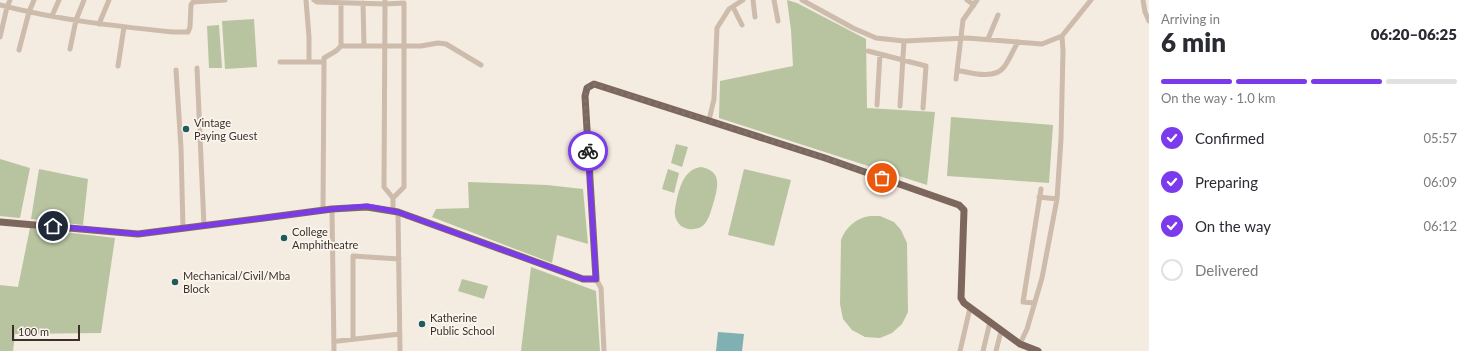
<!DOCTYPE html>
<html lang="en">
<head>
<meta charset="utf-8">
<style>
  :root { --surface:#fff; --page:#f2f2f3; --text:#2b2b33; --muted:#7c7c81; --line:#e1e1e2; --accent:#7c3aed }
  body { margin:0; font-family:Lato,sans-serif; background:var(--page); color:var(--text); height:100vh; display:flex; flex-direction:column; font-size:15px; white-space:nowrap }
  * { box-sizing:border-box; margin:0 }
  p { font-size:13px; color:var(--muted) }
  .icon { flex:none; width:22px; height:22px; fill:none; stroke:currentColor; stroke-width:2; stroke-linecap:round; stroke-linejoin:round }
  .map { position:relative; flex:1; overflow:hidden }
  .panel { display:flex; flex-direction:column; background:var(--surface); width:320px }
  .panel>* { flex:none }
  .scale { position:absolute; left:12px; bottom:10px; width:68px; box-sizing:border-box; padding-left:4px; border:2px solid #3b302b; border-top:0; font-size:11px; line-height:14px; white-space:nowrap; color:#3b302b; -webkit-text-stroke:3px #fbf5ee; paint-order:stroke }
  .pin { position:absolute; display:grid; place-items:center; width:34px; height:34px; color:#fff; margin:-17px; border:2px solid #fff; border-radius:50%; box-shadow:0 1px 4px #0007 }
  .courier { position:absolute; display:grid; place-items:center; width:40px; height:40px; margin:-20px; border:3px solid #7c3aed; border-radius:50%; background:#fff; color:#222; box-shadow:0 1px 5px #0007 }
  .overview em { font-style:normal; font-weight:800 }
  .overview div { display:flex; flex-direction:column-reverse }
  .overview { display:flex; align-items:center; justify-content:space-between; height:68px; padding:0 12px }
  h1 { font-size:26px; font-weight:800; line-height:30px }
  .bar { display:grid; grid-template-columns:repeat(4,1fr); gap:6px 4px; align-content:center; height:48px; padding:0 12px }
  .bar i { height:5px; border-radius:3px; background:var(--line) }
  .bar .on { background:var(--accent) }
  .bar p { grid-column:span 4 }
  ol { padding:0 12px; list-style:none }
  li { display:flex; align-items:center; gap:12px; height:44px }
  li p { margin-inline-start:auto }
  li .icon { padding:4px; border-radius:50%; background:var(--accent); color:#fff; stroke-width:4 }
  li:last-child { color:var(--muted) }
  li i { width:22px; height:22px; border:2px solid var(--line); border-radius:50% }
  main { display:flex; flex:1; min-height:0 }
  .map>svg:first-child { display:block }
  .green { fill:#b8c4a0 }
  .water { fill:#7fb0b2 }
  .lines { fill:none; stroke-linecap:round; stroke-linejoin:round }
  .minor { stroke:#cdbbac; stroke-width:5 }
  .major { stroke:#7d675c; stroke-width:7 }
  .done { stroke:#7c716b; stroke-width:4; stroke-dasharray:0 7.2 }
  .route { stroke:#7c3aed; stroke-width:5 }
  .poi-dot { fill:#1f5a5e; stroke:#fbf5ee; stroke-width:1.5 }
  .labels { text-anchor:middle; stroke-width:3.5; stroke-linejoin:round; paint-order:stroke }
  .poi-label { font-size:11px; fill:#3b302b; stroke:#fbf5ee; text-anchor:start }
</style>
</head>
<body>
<main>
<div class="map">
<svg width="1149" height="351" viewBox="0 0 1149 351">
  <rect width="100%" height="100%" fill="#f4ebe1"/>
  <!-- green -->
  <path class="green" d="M787 0 797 3 866 39 867 108 935 112 927 185 719 118 720 81 793 66 791 30Z
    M254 19 257 67 225 69 222 21Z
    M219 25 222 68H209L207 26Z
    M951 117 1053 125 1049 183 947 176Z
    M676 144 688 147 682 167 671 163Z
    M0 159 30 168 20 218 0 216Z
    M701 167C722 171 718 186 714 201 710 213 708 229 693 229 689 230 685 228 681 226 676 221 674 216 675 209 678 193 682 169 701 167Z
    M39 169 88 179 83 225 31 219Z
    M668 169 679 173 674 193 662 189Z
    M744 169 791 180 774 246 728 235Z
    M468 182 547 185 583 189 588 244 557 235 552 263 432 217 436 209 469 208Z
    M870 216H880L894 222 901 230 907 243 908 312 902 324 892 333 880 338 865 337 852 330 843 319 840 304 841 240C846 227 856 218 870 216Z
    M30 228 115 238 101 333 15 334 13 351H0V285L18 287Z
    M531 267 596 291 600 351H521Z
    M462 279 488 286 484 299 458 291Z"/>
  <!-- water -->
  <path class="water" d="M718 332 744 334 742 351H716Z"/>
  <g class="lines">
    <!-- minor -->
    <path class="minor" d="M306 0 309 37V62
      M314 0 317 2 385 4 384 187 393 198V211
      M385 0V4L404 3V187L393 198
      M753 0 755 17
      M774 0 778 21
      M802 0 853 28 876 38 904 41 967 38 1042 44 1062 36 1091 0
      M967 0 974 5
      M1143 0 1145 12 1149 21
      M363 3 364 46
      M0 5C57 20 115 26 173 32H188L190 27 191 5 193 2 225 0
      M733 7 742 25
      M52 16 59 0
      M99 24 109 0
      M0 37 7 7 10 0
      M988 39 998 15
      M341 46H421L438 43 446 44 481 65
      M70 49 76 20 84 0
      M19 50 29 12 34 0
      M868 51 926 66 923 108
      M280 62H324
      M118 66 124 27
      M197 68 204 226
      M176 70 181 148 183 229
      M957 70C971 73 995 80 1004 67 1010 59 1013 50 1018 42
      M956 79 963 20 977 0
      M877 105 880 54
      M900 106 904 41
      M709 120 714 99 717 28 729 9 743 0
      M1039 197 1057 199
      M332 209 334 351
      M323 210 324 62V58L336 51 341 46V3
      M398 212 400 351
      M596 279 601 288 604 351
      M1034 303 1023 302 1041 189
      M353 339V256L399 259
      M338 341 400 334
      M1020 344 1027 329 1042 278 1057 199 1061 139 1063 51 1062 36
      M960 351 970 308
      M983 351 990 322
      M996 351 1001 331"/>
    <!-- major -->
    <path class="major" d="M0 222 138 234 264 218 332 209 367 207 398 212 583 279H596L585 96 587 88 594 84 825 158 959 205 964 210 961 298 964 303 1020 344 1038 351"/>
  </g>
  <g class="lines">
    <!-- done -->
    <path class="done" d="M588 151 585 96 587 88 594 84 825 158 882 178"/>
    <!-- route -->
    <path class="route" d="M53 226 138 234 264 218 332 209 367 206 398 212 583 279H596L588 151"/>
  </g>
  <!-- markers -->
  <g class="poi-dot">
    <circle cx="186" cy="129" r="4"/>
    <circle cx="284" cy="238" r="4"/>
    <circle cx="175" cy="282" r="4"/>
    <circle cx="422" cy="324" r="4"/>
  </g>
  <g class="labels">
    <!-- poi labels -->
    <g class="poi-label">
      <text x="194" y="127">Vintage<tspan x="194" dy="13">Paying Guest</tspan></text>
      <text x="292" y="236">College<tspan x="292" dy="13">Amphitheatre</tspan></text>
      <text x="183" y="280">Mechanical/Civil/Mba<tspan x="183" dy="13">Block</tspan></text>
      <text x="430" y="322">Katherine<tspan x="430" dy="13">Public School</tspan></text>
    </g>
  </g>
</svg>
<div class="scale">100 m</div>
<div class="pin" style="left:882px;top:178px;background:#ea580c"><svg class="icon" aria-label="bag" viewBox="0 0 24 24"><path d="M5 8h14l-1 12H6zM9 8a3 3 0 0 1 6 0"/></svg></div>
<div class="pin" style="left:53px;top:226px;background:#1f2937"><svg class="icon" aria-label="home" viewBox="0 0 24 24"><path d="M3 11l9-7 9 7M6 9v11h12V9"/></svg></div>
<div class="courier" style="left:588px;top:151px"><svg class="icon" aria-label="bike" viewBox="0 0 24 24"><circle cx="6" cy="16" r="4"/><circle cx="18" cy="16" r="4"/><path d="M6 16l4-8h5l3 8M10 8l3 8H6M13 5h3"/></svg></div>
</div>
<section class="panel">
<div class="overview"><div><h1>6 min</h1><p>Arriving in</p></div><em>06:20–06:25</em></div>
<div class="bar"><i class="on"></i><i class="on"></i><i class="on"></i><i></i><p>On the way · 1.0 km</p></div>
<ol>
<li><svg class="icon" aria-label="check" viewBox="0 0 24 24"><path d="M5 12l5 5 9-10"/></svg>Confirmed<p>05:57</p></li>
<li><svg class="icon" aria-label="check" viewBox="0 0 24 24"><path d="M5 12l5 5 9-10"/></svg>Preparing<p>06:09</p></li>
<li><svg class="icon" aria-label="check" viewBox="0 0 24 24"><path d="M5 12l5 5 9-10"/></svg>On the way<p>06:12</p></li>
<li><i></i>Delivered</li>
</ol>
</section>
</main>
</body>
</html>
